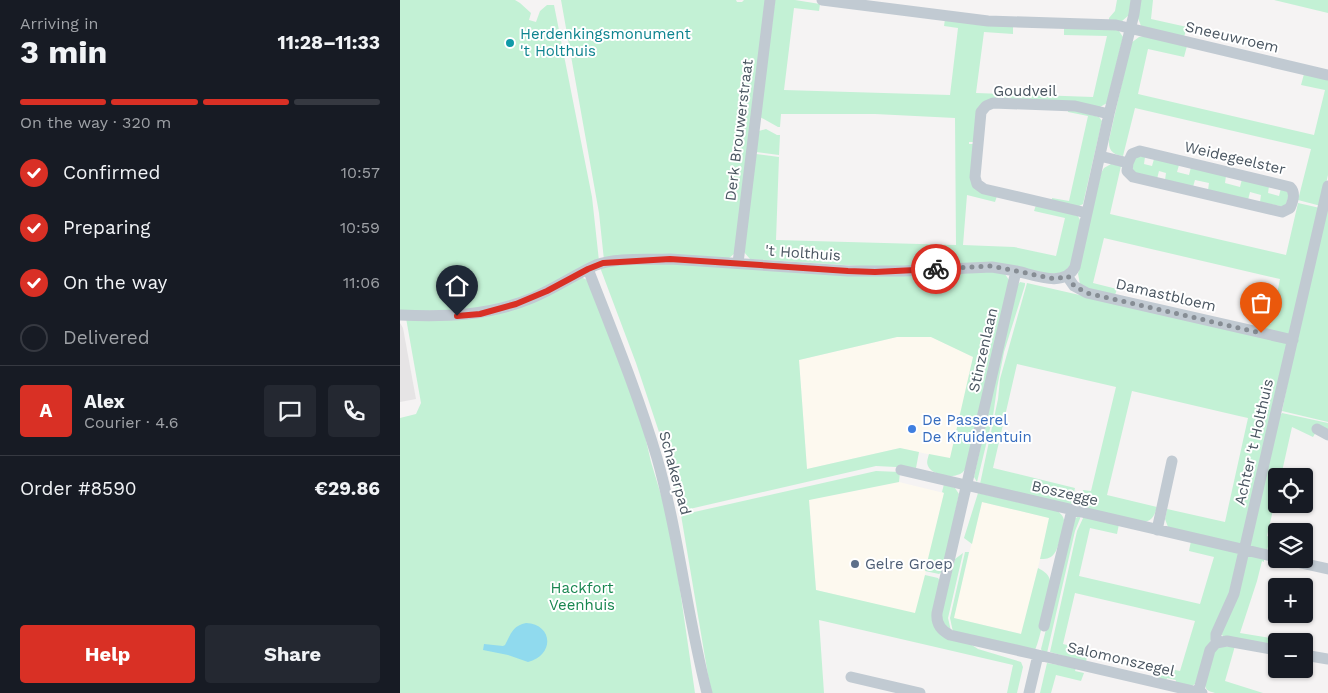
<!DOCTYPE html>
<html lang="en">
<head>
<meta charset="utf-8">
<style>
  :root { --surface:#171b24; --page:#242831; --text:#f1f3f6; --muted:#9ea1a6; --line:#363941; --accent:#d93025 }
  body { margin:0; font-family:"Work Sans",sans-serif; background:var(--page); color:var(--text); height:100vh; display:flex; flex-direction:column; font-size:19px; white-space:nowrap }
  * { box-sizing:border-box; margin:0 }
  p { font-size:16px; color:var(--muted) }
  .icon { flex:none; width:28px; height:28px; fill:none; stroke:currentColor; stroke-width:2; stroke-linecap:round; stroke-linejoin:round }
  .map { position:relative; flex:1; overflow:hidden }
  .panel { display:flex; flex-direction:column; background:var(--surface); width:400px }
  .panel>* { flex:none }
  .tools { position:absolute; left:868px; top:468px; display:grid; gap:10px }
  .tools a { display:grid; place-items:center; width:45px; height:45px; border-radius:5px; background:var(--surface); box-shadow:0 1px 4px #0004; font-size:25px }
  .pin { position:absolute; display:grid; place-items:center; width:42px; height:42px; color:#fff; margin:-51px -21px; border-radius:50% 50% 50% 0; rotate:-45deg; box-shadow:0 0 5px #0007 }
  .pin .icon { rotate:45deg }
  .courier { position:absolute; display:grid; place-items:center; width:50px; height:50px; margin:-25px; border:4px solid #d93025; border-radius:50%; background:#fff; color:#222; box-shadow:0 1px 6px #0007 }
  .headline em { font-style:normal; font-weight:700 }
  .headline div { display:flex; flex-direction:column-reverse }
  .headline { display:flex; align-items:center; justify-content:space-between; height:85px; padding:0 20px }
  h1 { font-size:32px; font-weight:700; line-height:38px }
  .bar { display:grid; grid-template-columns:repeat(4,1fr); gap:8px 5px; align-content:center; height:60px; padding:0 20px }
  .bar i { height:6px; border-radius:4px; background:var(--line) }
  .bar .selected { background:var(--accent) }
  .bar p { grid-column:span 4 }
  .line { display:flex; align-items:center; gap:12px; padding:0 20px; border-top:1px solid var(--line) }
  .line div { flex:1 }
  .round { display:grid; place-items:center; flex:none; width:52px; height:52px; border-radius:5px; background:var(--page) }
  ol { padding:0 20px; list-style:none }
  li { display:flex; align-items:center; gap:15px; height:55px }
  li p { margin-inline-start:auto }
  li .icon { padding:5px; border-radius:50%; background:var(--accent); color:#fff; stroke-width:4 }
  li:last-child { color:var(--muted) }
  li i { width:28px; height:28px; border:2px solid var(--line); border-radius:50% }
  .action { display:flex; gap:10px; margin-top:auto; padding:10px 20px }
  .action a { flex:1; height:58px; border-radius:5px; background:var(--accent); color:#fff; font-size:20px; font-weight:700; line-height:58px; text-align:center }
  .action a+a { background:var(--page); color:var(--text) }
  main { display:flex; flex:1; min-height:0 }
  .map>svg:first-child { display:block }
  .commercial { fill:#fdf9ef }
  .education { fill:#e6e4e5 }
  .green { fill:#c3f1d5 }
  .water { fill:#90daee }
  .lines { fill:none; stroke-linecap:round; stroke-linejoin:round }
  .minor { stroke:#c1cad2; stroke-width:11 }
  .done { stroke:#868d94; stroke-width:5; stroke-dasharray:0 9 }
  .route { stroke:#d93025; stroke-width:6 }
  .culture-dot { fill:#0f9aa8; stroke:#fff; stroke-width:2 }
  .shop-dot { fill:#3f7fe0; stroke:#fff; stroke-width:2 }
  .service-dot { fill:#5c6f8a; stroke:#fff; stroke-width:2 }
  .labels { text-anchor:middle; stroke-width:4; stroke-linejoin:round; paint-order:stroke }
  .culture-label { font-size:15px; fill:#0d838f; stroke:#fff; text-anchor:start }
  .street-label { font-size:15px; fill:#4a5661; stroke:#fff }
  .shop-label { font-size:15px; fill:#366cbe; stroke:#fff; text-anchor:start }
  .service-label { font-size:15px; fill:#4e5e75; stroke:#fff; text-anchor:start }
  .park-label { font-size:15px; fill:#17864f; stroke:#fff }
</style>
</head>
<body>
<main>
<section class="panel">
<div class="headline"><div><h1>3 min</h1><p>Arriving in</p></div><em>11:28–11:33</em></div>
<div class="bar"><i class="selected"></i><i class="selected"></i><i class="selected"></i><i></i><p>On the way · 320 m</p></div>
<ol>
<li><svg class="icon" aria-label="check" viewBox="0 0 24 24"><path d="M5 12l5 5 9-10"/></svg>Confirmed<p>10:57</p></li>
<li><svg class="icon" aria-label="check" viewBox="0 0 24 24"><path d="M5 12l5 5 9-10"/></svg>Preparing<p>10:59</p></li>
<li><svg class="icon" aria-label="check" viewBox="0 0 24 24"><path d="M5 12l5 5 9-10"/></svg>On the way<p>11:06</p></li>
<li><i></i>Delivered</li>
</ol>
<div class="line" style="height:90px"><b class="round" style="background:var(--accent);color:#fff">A</b><div><b>Alex</b><p>Courier · 4.6</p></div><a class="round"><svg class="icon" aria-label="chat" viewBox="0 0 24 24"><path d="M4 5h16v11H9l-5 4z"/></svg></a><a class="round"><svg class="icon" aria-label="phone" viewBox="0 0 24 24"><path d="M5 4h4l2 5-3 2q2 4 5 5l2-3 5 2v4C11 20 4 13 5 4z"/></svg></a></div>
<div class="line" style="height:65px"><div>Order #8590</div><b>€29.86</b></div>
<div class="action"><a>Help</a><a>Share</a></div>
</section>
<div class="map">
<svg width="928" height="693" viewBox="0 0 928 693">
  <rect width="100%" height="100%" fill="#f5f3f3"/>
  <!-- commercial -->
  <path class="commercial" d="M497 337H531L574 357 550 459 500 448 407 469 399 360Z
    M499 482 544 493 516 614 416 590 409 500Z
    M582 502 650 518 622 634 553 618Z"/>
  <!-- education -->
  <path class="education" d="M0 323 3 328 16 399 0 402Z"/>
  <!-- green -->
  <path class="green" d="M0 0H115L120 3 131 13 129 20 136 22 140 11 147 5H154L192 197 199 261 134 294 82 309 0 312Z
    M161 0H336L337 2H342L344 0H366L335 253 328 259 204 260 199 213Z
    M375 0H395L420 4 419 11 394 8 384 90 550 95 558 28 544 26 545 19 613 26V34L584 32 576 93 693 97 707 36 664 35V27L713 29 719 31 723 37 707 103 700 107 589 100 575 142H569V144H574L572 177 597 196 595 202 567 195 563 245 614 247 656 256 665 218 634 211 636 205 678 216 681 222 671 264 663 274 475 267 350 259 344 252 356 154 379 157 376 240 556 245 555 118 475 114H381L380 127H378L360 117Z
    M717 0H731L729 15 722 21H709V18L715 11Z
    M740 0H753L751 19 787 27 784 37 741 26 738 18Z
    M874 0H928V13Z
    M745 36 787 46 784 57 748 49 738 94 914 135 925 90 901 85 904 74 928 76V175L921 206 898 200 911 149 735 108 723 156C714 155 708 151 709 140L731 43 739 37Z
    M668 109 699 117 702 121 683 204 677 207 652 201V198L669 201 688 116 668 112Z
    M366 129 377 135H380L379 155 356 152 359 131Z
    M735 156 745 157 744 164 752 166 754 159 779 165 777 172 789 175 791 167 826 176 825 183 840 187 842 179 869 186 868 193 879 196 881 188 886 190 889 195 885 207 860 202 861 195 850 192 848 200 808 190 809 183 795 180 793 187 765 180 766 173 759 171 757 179 735 173 731 167Z
    M711 164 721 166 710 214 886 255 898 203 920 208 891 337 864 330 866 324H871L880 279 704 238 693 283 717 289 715 295 688 289 680 284 678 274 701 173 704 168Z
    M928 204V422L882 411 899 327Z
    M244 263 593 270 605 274 609 280 567 467C564 471 562 474 557 475 550 478 531 474 528 466 526 462 528 458 529 454L550 458 573 357 531 337H497L399 360 407 469 500 448 519 452 516 468 476 466 281 511 269 462 236 363 201 270V267Z
    M181 277 189 281 243 427 251 462 271 528 295 693H0V418L16 414 21 403 6 318 57 319Z
    M620 282 625 283V285L604 352 597 388 593 416 577 482 574 477 616 287Z
    M627 283 889 343 843 546 768 527 765 519 767 509 825 522 848 418 839 416 732 391 707 495 757 507C755 514 753 520 745 522L679 507 683 490 691 491 716 387 617 364 593 468 675 488 671 505 580 484 598 399 600 379Z
    M882 413 928 423V431L916 432 913 437 892 427 881 476H876V497L867 536 870 537 867 551 847 547 876 421Z
    M476 471 500 472 499 482 409 500 416 590 515 613 525 575 538 578 540 581 533 620 578 649 621 662 623 667 617 693H607L613 665 419 620 424 693H311L281 515Z
    M544 484 555 488 559 494 543 571 539 574 525 571 544 493 542 492Z
    M578 493 657 511C660 513 663 515 664 520 664 526 658 550 654 554 650 559 645 559 640 559L649 518 582 502 572 544 564 538Z
    M679 516H681L675 531 647 653 642 651 641 649 674 519Z
    M684 516 719 524 717 534 690 528 679 576 800 604 814 557 789 551 791 541 841 553 831 594 814 631 795 684 792 686 775 683 776 680 767 678 766 681 757 679 760 667 780 671 795 621 675 593 663 644 688 650 686 662 650 652 677 531Z
    M565 552H569L554 618 621 634 638 568C644 571 650 575 650 582 650 593 640 640 635 650L553 632 550 618Z
    M563 553 548 618 551 631 548 630 540 619 555 559Z
    M846 554 864 558V562L862 561 857 581 840 633 888 641H876V647L825 638 819 632Z
    M835 646 825 681 863 693H815C809 691 806 691 805 685L814 652 817 647Z
    M647 663 676 668 675 671 684 673 681 681 656 675 651 693H640Z"/>
  <!-- water -->
  <path class="water" d="M126 623C153 624 155 655 128 662L108 655 83 650 84 644 103 646 105 645C111 634 112 626 126 623Z"/>
  <g class="lines">
    <!-- minor -->
    <path class="minor" d="M422 0 588 21 716 25 927 75
      M700 156 728 163 727 171 733 177 882 212 890 208C893 201 896 193 890 187L740 151 732 154 728 163
      M687 213 584 189 577 184 575 177 581 112 586 106 593 103 675 106 709 114
      M338 263 370 0
      M188 269C212 331 238 394 257 458 279 535 287 616 307 693
      M667 276 674 286 687 293 893 340
      M0 315C45 317 89 316 132 298 154 289 174 275 196 265 217 257 248 260 270 259L448 271H503L592 267 616 271
      M917 429 928 435
      M501 470 876 557
      M757 530 772 461
      M883 559 928 569
      M644 626 672 510
      M816 643V634L834 594 928 186
      M816 643 827 641 876 650
      M638 655 802 693
      M904 655 928 659
      M451 677 520 693
      M629 693 638 655 550 635C540 630 536 623 537 613L616 271C635 275 664 288 675 267L709 114 734 14 736 0
      M798 693 810 650 816 643"/>
  </g>
  <g class="lines">
    <!-- done -->
    <path class="done" d="M536 269 592 266 655 279 668 276 674 286 687 293 861 333"/>
    <!-- route -->
    <path class="route" d="M57 316 80 314 116 304 147 291 188 269 203 263 270 259 448 271 475 272 536 269"/>
  </g>
  <!-- markers -->
  <circle class="culture-dot" cx="110" cy="43" r="5"/>
  <circle class="shop-dot" cx="512" cy="429" r="5"/>
  <circle class="service-dot" cx="455" cy="564" r="5"/>
  <g class="labels">
    <!-- culture labels -->
    <g class="culture-label">
      <text x="120" y="39">Herdenkingsmonument<tspan x="120" dy="17">'t Holthuis</tspan></text>
    </g>
    <!-- street labels -->
    <g class="street-label">
      <text transform="translate(832 37) rotate(13)" y="5">Sneeuwroem</text>
      <text x="625" y="96">Goudveil</text>
      <text transform="translate(339 130) rotate(-83)" y="5">Derk Brouwerstraat</text>
      <text transform="translate(835 158) rotate(13)" y="5">Weidegeelster</text>
      <text transform="translate(403 253) rotate(4)" y="5">'t Holthuis</text>
      <text transform="translate(766 295) rotate(13)" y="5">Damastbloem</text>
      <text transform="translate(583 350) rotate(-77)" y="5">Stinzenlaan</text>
      <text transform="translate(854 442) rotate(-77)" y="5">Achter 't Holthuis</text>
      <text transform="translate(275 473) rotate(75)" y="5">Schakerpad</text>
      <text transform="translate(665 493) rotate(13)" y="5">Boszegge</text>
      <text transform="translate(721 659) rotate(13)" y="5">Salomonszegel</text>
    </g>
    <!-- shop labels -->
    <g class="shop-label">
      <text x="522" y="425">De Passerel<tspan x="522" dy="17">De Kruidentuin</tspan></text>
    </g>
    <!-- service labels -->
    <g class="service-label">
      <text x="465" y="569">Gelre Groep</text>
    </g>
    <!-- park labels -->
    <g class="park-label">
      <text x="182" y="593">Hackfort<tspan x="182" dy="17">Veenhuis</tspan></text>
    </g>
  </g>
</svg>
<div class="tools">
<a><svg class="icon" aria-label="locate" viewBox="0 0 24 24"><circle cx="12" cy="12" r="6"/><path d="M12 2v4M12 18v4M2 12h4M18 12h4"/></svg></a>
<a><svg class="icon" aria-label="layers" viewBox="0 0 24 24"><path d="M12 4l9 5-9 5-9-5zM3 14l9 5 9-5"/></svg></a>
<a>+</a>
<a>−</a>
</div>
<div class="pin" style="left:861px;top:333px;background:#ea580c"><svg class="icon" aria-label="bag" viewBox="0 0 24 24"><path d="M5 8h14l-1 12H6zM9 8a3 3 0 0 1 6 0"/></svg></div>
<div class="pin" style="left:57px;top:316px;background:#1f2937"><svg class="icon" aria-label="home" viewBox="0 0 24 24"><path d="M3 11l9-7 9 7M6 9v11h12V9"/></svg></div>
<div class="courier" style="left:536px;top:269px"><svg class="icon" aria-label="bike" viewBox="0 0 24 24"><circle cx="6" cy="16" r="4"/><circle cx="18" cy="16" r="4"/><path d="M6 16l4-8h5l3 8M10 8l3 8H6M13 5h3"/></svg></div>
</div>
</main>
</body>
</html>
